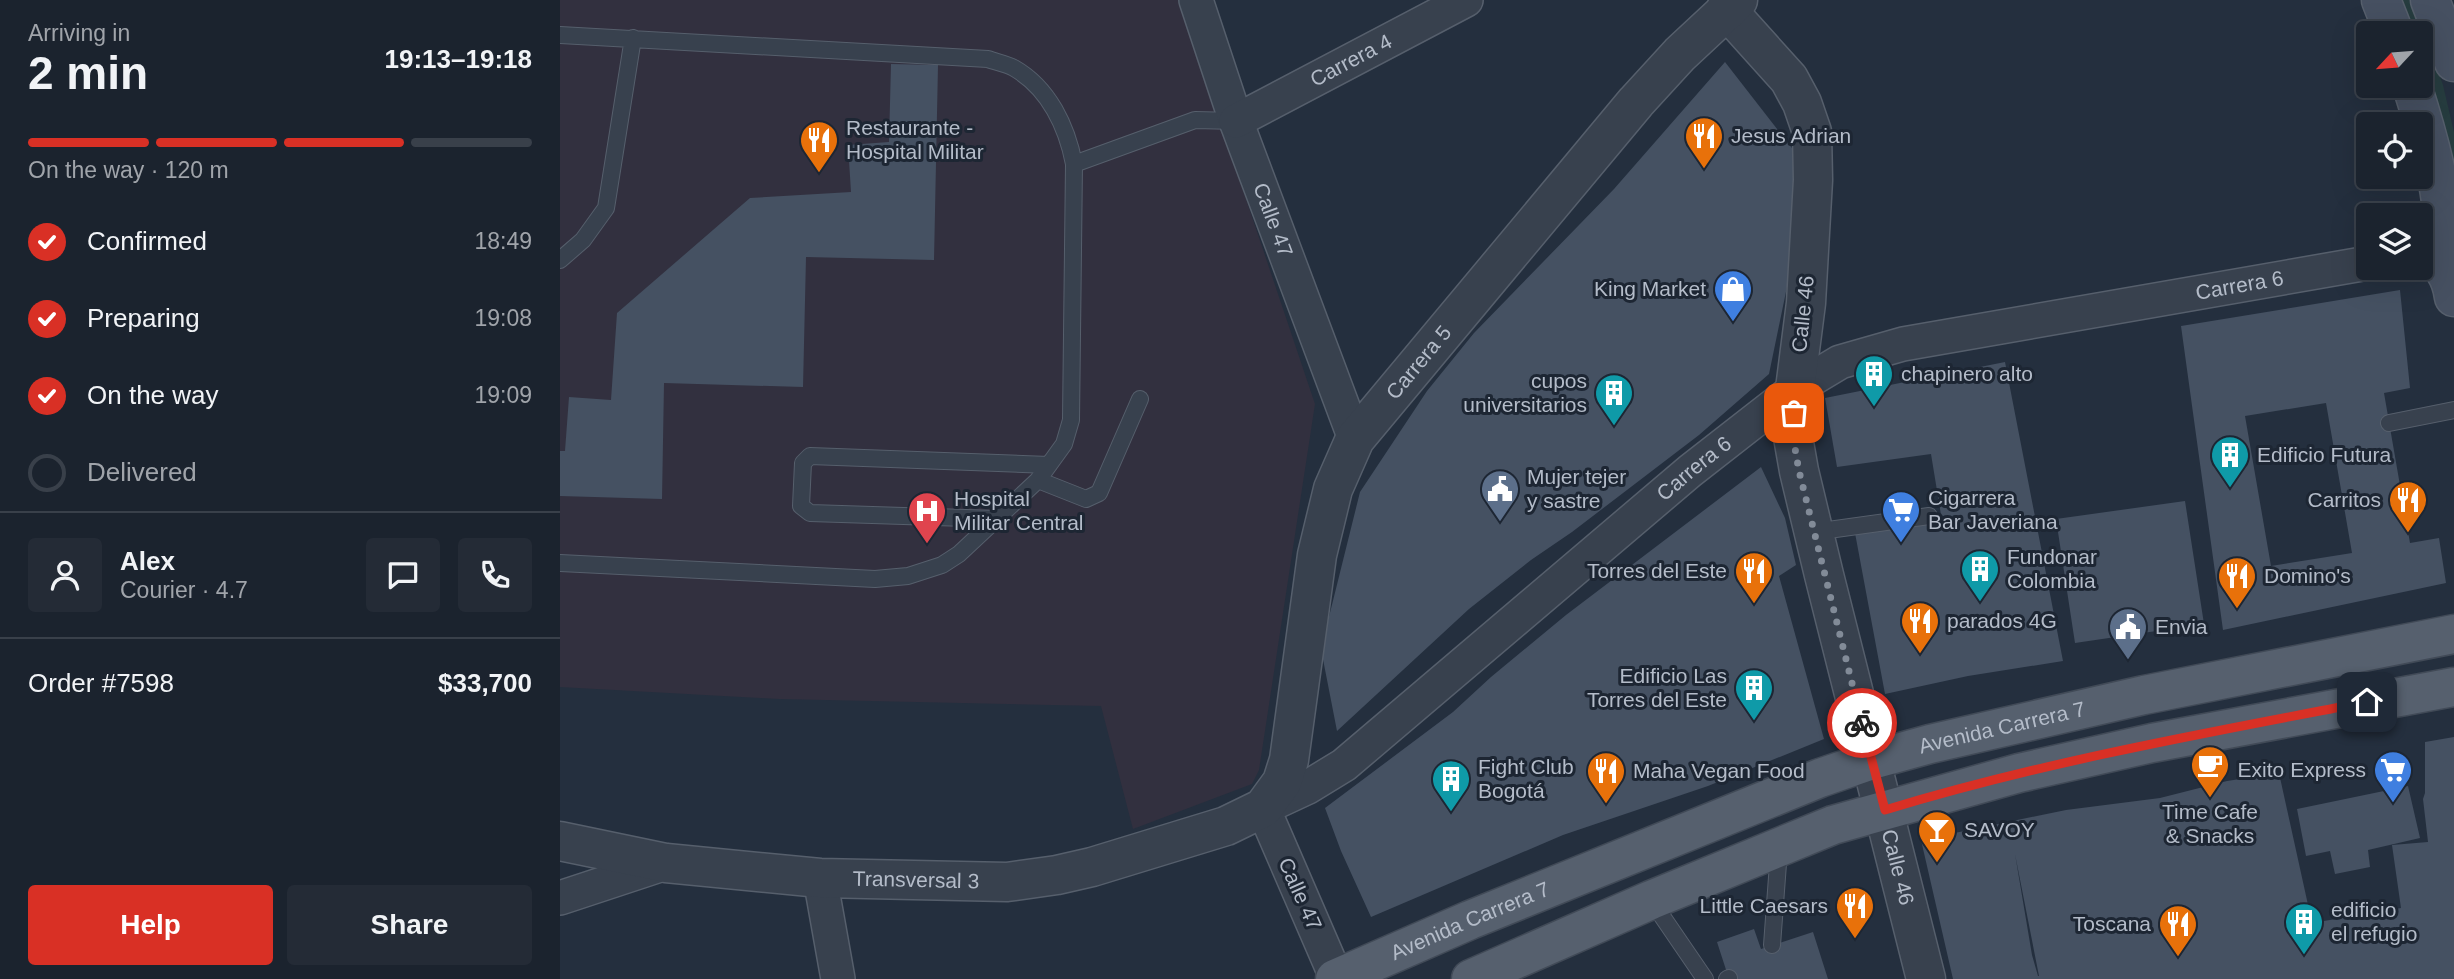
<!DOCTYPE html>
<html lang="en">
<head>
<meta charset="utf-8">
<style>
  :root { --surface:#1b232e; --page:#242b36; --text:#f1f3f6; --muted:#a0a4aa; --line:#39404a; --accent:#d93025 }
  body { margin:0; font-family:Arial,sans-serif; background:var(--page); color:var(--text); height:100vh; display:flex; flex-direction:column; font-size:26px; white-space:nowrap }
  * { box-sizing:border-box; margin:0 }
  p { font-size:23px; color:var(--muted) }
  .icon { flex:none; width:38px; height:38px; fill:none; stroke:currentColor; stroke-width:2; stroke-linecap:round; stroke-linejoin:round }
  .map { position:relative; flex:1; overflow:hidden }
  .side { display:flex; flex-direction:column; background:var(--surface); width:560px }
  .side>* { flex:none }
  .needle { width:46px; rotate:244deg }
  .controls { position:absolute; left:1796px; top:21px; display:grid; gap:14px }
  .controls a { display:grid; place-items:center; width:77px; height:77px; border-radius:7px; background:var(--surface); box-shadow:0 7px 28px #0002,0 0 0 2px var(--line); font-size:35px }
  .pin { position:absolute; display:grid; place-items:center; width:60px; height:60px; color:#fff; margin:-30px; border-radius:14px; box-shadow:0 4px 10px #0006 }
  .courier { position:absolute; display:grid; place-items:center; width:70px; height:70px; margin:-35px; border:5px solid #d93025; border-radius:50%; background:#fff; color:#222; box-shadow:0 2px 9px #0007 }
  .summary em { font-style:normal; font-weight:700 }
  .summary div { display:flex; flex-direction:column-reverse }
  .summary { display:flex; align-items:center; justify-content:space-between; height:119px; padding:0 28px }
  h1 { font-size:46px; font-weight:700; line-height:52px }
  .bar { display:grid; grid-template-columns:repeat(4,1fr); gap:10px 7px; align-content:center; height:84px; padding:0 28px }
  .bar i { height:9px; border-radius:5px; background:var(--line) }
  .bar .current { background:var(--accent) }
  .bar p { grid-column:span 4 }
  .line { display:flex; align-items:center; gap:18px; padding:0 28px; border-top:2px solid var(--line) }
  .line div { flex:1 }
  .round { display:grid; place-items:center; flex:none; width:74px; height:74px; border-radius:7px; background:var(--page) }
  ol { padding:0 28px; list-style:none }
  li { display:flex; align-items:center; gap:21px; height:77px }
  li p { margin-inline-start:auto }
  li .icon { padding:7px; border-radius:50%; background:var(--accent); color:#fff; stroke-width:4 }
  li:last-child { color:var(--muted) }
  li i { width:38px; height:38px; border:4px solid var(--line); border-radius:50% }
  .button { display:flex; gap:14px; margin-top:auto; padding:14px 28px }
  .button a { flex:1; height:80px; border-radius:7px; background:var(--accent); color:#fff; font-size:28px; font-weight:700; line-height:80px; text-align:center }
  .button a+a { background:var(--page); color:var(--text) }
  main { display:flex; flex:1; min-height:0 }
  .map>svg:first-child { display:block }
  .medical { fill:#32303f }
  .green { fill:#263c3f }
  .building { fill:#455162; fill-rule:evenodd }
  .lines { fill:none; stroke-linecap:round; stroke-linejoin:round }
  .service-casing { stroke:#565f6c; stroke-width:18 }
  .minor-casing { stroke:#565f6c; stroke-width:36 }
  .tertiary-casing { stroke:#565f6c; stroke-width:41 }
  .secondary-casing { stroke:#565f6c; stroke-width:41 }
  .primary-casing { stroke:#414a57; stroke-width:41 }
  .service { stroke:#38414e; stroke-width:16 }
  .minor { stroke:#38414e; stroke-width:33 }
  .tertiary { stroke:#38414e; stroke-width:38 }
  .secondary { stroke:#465061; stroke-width:38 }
  .primary { stroke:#56606e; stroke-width:38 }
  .done { stroke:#828b98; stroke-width:7; stroke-dasharray:0 12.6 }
  .route { stroke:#d93025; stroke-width:9 }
  .labels { text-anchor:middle; stroke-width:6; stroke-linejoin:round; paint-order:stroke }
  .street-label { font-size:21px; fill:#b4bcc9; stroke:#1d2633 }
  .poi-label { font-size:21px; fill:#b4bcc9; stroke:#1d2633; text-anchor:start }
</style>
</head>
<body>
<main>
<section class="side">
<div class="summary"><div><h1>2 min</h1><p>Arriving in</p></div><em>19:13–19:18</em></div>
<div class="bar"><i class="current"></i><i class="current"></i><i class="current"></i><i></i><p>On the way · 120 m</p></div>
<ol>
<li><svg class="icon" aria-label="check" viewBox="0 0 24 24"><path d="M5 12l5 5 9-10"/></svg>Confirmed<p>18:49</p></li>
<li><svg class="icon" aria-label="check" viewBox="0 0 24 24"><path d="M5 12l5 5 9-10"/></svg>Preparing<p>19:08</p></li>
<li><svg class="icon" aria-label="check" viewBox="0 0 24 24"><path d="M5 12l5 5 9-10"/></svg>On the way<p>19:09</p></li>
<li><i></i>Delivered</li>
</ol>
<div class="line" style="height:126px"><a class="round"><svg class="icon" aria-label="person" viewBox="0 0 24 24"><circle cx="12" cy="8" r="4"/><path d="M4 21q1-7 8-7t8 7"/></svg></a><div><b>Alex</b><p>Courier · 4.7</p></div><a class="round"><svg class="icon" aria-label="chat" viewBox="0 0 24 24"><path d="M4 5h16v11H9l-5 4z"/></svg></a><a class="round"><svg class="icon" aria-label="phone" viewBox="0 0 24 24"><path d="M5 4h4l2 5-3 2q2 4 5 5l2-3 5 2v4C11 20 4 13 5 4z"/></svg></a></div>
<div class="line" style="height:91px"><div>Order #7598</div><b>$33,700</b></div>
<div class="button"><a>Help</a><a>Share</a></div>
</section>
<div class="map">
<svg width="1894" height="979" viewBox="0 0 1894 979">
  <rect width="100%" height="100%" fill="#242f3e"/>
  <!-- medical -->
  <path class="medical" d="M0 0H619L755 404 699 770 692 784 573 829 541 706 220 699 0 687Z"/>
  <!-- green -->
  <path class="green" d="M1838 0H1852L1883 85 1894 132V193L1872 91 1860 59V33H1851Z"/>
  <!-- building -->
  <path class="building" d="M1165 62 1235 152 1234 253 1209 374 1139 435 1012 532 971 560 909 609 777 731 761 649 800 492 867 391 914 333 1054 189Z
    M331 64 378 65 374 260 246 257 243 387 104 383 102 499 0 496V451H5L9 397 51 400 57 313 190 198 291 192 288 145 329 142Z
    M1840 290 1850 388 1824 393 1850 543 1879 538 1886 583 1663 630 1621 326ZM1766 403 1792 553 1711 566 1685 416Z
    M1445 362 1503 661 1408 676 1325 694 1295 533 1382 521 1371 454 1277 467 1265 398Z
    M1201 467 1225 518 1236 565 1219 576 1264 739 1148 786 1003 835 811 917 781 851 765 808 893 712 931 677 1006 615Z
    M1625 501 1644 624 1515 643 1496 519Z
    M1894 737V979H1393L1361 840 1506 810 1600 798 1667 781 1719 773 1752 923 1841 908 1832 845 1868 842 1863 799 1865 793V742ZM1455 854 1479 976H1478L1472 955Z
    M1848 786 1860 838 1808 850 1810 867 1775 874 1770 851 1746 856 1737 809Z
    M1194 929 1201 949 1253 932 1268 979H1169L1157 942Z"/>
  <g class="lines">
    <defs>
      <path id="service" d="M0 35 428 59C436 62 447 64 454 68 489 88 507 127 514 164L511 420 504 444 478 480 399 554 382 565 348 576 315 579 0 563
        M514 164 635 120 676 121
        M0 260 23 240 46 208 73 38
        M1829 423 1894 410
        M478 480 526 499 539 493 580 399
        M437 519 250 513 241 506 243 463 250 456 489 465
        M1254 532 1369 516
        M1091 900 1145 979
        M1212 945 1219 850
        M1167 979 1169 978"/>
      <g id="minor">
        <path id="s1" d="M636 0 676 121 795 439"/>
        <path id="s2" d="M676 121 906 0"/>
        <path d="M260 878 278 979"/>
        <path d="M0 898 106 863"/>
        <path id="s3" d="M777 979 703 808 748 787 784 765 1130 471 1235 389 1280 362 1343 344 1808 263"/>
      </g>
      <g id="tertiary">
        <path id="s4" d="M1166 9 1229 79 1242 103 1252 132 1253 180 1246 303 1235 389 1233 437 1239 471 1264 575 1366 979"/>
        <path id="s5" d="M0 841 106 863 260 878 447 882 497 875 532 867 666 826 703 808 722 782 729 760 757 555 773 489 795 439 1076 102 1120 54 1178 0"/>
      </g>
      <path id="secondary" d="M1821 0 1834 33
        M1870 0 1894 62
        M1852 86C1861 114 1894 218 1878 241 1874 247 1867 251 1861 254
        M1861 254C1882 260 1891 276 1894 297"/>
      <g id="primary">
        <path id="s6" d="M775 979 910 920 1260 778 1312 760 1370 744 1584 695 1894 634"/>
        <path d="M911 979 1091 900 1273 825 1459 773 1592 743 1894 687"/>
      </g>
    </defs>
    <!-- service casing -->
    <use href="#service" class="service-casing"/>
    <!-- minor casing -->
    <use href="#minor" class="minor-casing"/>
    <!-- tertiary casing -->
    <use href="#tertiary" class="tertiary-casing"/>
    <!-- secondary casing -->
    <use href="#secondary" class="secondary-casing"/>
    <!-- primary casing -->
    <use href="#primary" class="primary-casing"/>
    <!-- service -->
    <use href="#service" class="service"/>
    <!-- minor -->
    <use href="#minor" class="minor"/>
    <!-- tertiary -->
    <use href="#tertiary" class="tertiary"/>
    <!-- secondary -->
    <use href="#secondary" class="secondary"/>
    <!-- primary -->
    <use href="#primary" class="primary"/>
  </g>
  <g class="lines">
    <!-- done -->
    <path class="done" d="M1234 413 1233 437 1239 471 1302 723"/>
    <!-- route -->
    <path class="route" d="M1302 723 1325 810C1483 762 1645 733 1807 702"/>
  </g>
  <!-- icons -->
  <defs>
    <symbol id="restaurant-pin" viewBox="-11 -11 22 30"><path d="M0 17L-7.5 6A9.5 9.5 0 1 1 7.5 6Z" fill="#e8710a" stroke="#1d2633"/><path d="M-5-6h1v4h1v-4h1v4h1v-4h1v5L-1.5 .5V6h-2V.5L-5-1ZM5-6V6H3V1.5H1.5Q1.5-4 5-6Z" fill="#fff"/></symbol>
    <symbol id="shop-pin" viewBox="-11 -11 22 30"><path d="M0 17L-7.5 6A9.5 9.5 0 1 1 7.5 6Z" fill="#3f7fe0" stroke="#1d2633"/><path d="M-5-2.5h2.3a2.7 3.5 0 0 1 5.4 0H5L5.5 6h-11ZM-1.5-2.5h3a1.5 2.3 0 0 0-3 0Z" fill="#fff"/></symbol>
    <symbol id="building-pin" viewBox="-11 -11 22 30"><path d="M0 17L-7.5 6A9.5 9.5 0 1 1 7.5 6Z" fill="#0f9aa8" stroke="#1d2633"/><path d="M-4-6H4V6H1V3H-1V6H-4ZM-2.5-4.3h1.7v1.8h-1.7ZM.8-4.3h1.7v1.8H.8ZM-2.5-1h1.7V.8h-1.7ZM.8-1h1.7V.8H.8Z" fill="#fff"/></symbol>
    <symbol id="civic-pin" viewBox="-11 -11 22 30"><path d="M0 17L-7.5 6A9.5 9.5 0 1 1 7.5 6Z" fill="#5c6f8a" stroke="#1d2633"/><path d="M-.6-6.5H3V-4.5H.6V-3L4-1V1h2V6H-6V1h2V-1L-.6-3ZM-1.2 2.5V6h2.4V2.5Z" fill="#fff"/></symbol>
    <symbol id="supermarket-pin" viewBox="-11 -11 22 30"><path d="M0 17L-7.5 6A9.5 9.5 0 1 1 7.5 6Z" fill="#3f7fe0" stroke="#1d2633"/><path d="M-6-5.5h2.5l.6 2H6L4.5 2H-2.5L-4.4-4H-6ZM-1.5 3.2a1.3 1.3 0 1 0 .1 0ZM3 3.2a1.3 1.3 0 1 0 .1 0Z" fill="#fff"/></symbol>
    <symbol id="hospital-pin" viewBox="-11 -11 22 30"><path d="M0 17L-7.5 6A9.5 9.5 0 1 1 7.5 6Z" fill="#e0444e" stroke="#1d2633"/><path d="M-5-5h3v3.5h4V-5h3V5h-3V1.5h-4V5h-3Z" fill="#fff"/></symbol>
    <symbol id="cafe-pin" viewBox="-11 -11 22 30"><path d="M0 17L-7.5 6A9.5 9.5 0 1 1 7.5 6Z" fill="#e8710a" stroke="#1d2633"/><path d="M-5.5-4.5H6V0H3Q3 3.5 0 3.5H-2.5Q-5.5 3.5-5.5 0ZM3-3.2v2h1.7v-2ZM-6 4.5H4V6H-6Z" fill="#fff"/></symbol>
    <symbol id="bar-pin" viewBox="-11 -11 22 30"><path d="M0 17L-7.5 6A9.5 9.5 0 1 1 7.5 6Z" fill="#e8710a" stroke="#1d2633"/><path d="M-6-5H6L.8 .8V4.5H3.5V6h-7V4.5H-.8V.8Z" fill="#fff"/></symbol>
  </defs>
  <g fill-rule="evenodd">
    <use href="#restaurant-pin" x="1122" y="114" width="44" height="60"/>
    <use href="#restaurant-pin" x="237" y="118" width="44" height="60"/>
    <use href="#shop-pin" x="1151" y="267" width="44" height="60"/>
    <use href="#building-pin" x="1292" y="352" width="44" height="60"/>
    <use href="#building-pin" x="1032" y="371" width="44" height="60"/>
    <use href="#building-pin" x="1648" y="433" width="44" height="60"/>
    <use href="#civic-pin" x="918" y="467" width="44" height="60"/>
    <use href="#restaurant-pin" x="1826" y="478" width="44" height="60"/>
    <use href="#supermarket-pin" x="1319" y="488" width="44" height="60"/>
    <use href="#hospital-pin" x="345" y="489" width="44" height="60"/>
    <use href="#building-pin" x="1398" y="547" width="44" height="60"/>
    <use href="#restaurant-pin" x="1172" y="549" width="44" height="60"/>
    <use href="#restaurant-pin" x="1655" y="554" width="44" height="60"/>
    <use href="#restaurant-pin" x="1338" y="599" width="44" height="60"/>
    <use href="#civic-pin" x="1546" y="605" width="44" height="60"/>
    <use href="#building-pin" x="1172" y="666" width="44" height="60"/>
    <use href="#cafe-pin" x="1628" y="743" width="44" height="60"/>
    <use href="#supermarket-pin" x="1811" y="748" width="44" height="60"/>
    <use href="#restaurant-pin" x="1024" y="749" width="44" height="60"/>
    <use href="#building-pin" x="869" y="757" width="44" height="60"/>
    <use href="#bar-pin" x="1355" y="808" width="44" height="60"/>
    <use href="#restaurant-pin" x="1273" y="884" width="44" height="60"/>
    <use href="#building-pin" x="1722" y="900" width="44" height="60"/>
    <use href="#restaurant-pin" x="1596" y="902" width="44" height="60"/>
  </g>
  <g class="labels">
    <!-- street labels -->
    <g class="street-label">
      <text dy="7" stroke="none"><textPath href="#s2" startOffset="130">Carrera 4</textPath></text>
      <text dy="7" stroke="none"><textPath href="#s1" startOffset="233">Calle 47</textPath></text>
      <text dy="7" stroke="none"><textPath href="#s3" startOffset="1325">Carrera 6</textPath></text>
      <text transform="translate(1243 314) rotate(-84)" y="7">Calle 46</text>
      <text dy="7" stroke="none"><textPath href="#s5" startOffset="1202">Carrera 5</textPath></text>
      <text dy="7" stroke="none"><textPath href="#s3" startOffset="737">Carrera 6</textPath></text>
      <text dy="7" stroke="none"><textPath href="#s6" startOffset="714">Avenida Carrera 7</textPath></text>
      <text dy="7" stroke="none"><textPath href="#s4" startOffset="901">Calle 46</textPath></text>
      <text dy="7" stroke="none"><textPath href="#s5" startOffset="359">Transversal 3</textPath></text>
      <text transform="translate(740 894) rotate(66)" y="7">Calle 47</text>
      <text dy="7" stroke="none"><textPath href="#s6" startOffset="147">Avenida Carrera 7</textPath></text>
    </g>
    <!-- poi labels -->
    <g class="poi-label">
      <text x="286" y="135">Restaurante -<tspan x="286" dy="24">Hospital Militar</tspan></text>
      <text x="1171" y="143">Jesus Adrian</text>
      <text x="1146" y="296" text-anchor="end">King Market</text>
      <text x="1341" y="381">chapinero alto</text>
      <text x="1027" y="388" text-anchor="end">cupos<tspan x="1027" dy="24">universitarios</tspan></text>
      <text x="1697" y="462">Edificio Futura</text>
      <text x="967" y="484">Mujer tejer<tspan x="967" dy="24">y sastre</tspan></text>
      <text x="1368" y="505">Cigarrera<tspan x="1368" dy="24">Bar Javeriana</tspan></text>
      <text x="394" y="506">Hospital<tspan x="394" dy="24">Militar Central</tspan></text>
      <text x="1821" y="507" text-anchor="end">Carritos</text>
      <text x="1447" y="564">Fundonar<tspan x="1447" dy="24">Colombia</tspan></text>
      <text x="1167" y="578" text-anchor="end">Torres del Este</text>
      <text x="1704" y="583">Domino's</text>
      <text x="1387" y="628">parados 4G</text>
      <text x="1595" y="634">Envia</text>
      <text x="1167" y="683" text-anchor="end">Edificio Las<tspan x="1167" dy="24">Torres del Este</tspan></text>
      <text x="918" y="774">Fight Club<tspan x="918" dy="24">Bogotá</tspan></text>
      <text x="1806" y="777" text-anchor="end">Exito Express</text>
      <text x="1073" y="778">Maha Vegan Food</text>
      <text x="1650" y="819" text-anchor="middle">Time Cafe<tspan x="1650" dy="24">&amp; Snacks</tspan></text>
      <text x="1404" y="837">SAVOY</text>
      <text x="1268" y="913" text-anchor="end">Little Caesars</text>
      <text x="1771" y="917">edificio<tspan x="1771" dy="24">el refugio</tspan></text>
      <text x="1591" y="931" text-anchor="end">Toscana</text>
    </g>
  </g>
</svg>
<div class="controls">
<a><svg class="needle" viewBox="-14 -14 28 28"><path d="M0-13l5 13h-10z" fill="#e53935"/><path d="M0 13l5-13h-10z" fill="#a0a4aa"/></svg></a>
<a><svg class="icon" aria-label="locate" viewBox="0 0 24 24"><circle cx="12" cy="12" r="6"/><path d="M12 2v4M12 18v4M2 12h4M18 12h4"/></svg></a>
<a><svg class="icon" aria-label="layers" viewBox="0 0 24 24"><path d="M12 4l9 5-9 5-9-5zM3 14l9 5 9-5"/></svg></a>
</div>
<div class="pin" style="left:1234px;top:413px;background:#ea580c"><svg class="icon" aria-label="bag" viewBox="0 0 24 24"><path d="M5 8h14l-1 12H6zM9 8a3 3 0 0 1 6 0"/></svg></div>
<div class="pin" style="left:1807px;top:702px;background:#1f2937"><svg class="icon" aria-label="home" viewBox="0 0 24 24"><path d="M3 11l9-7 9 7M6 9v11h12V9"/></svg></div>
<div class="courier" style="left:1302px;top:723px"><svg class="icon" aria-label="bike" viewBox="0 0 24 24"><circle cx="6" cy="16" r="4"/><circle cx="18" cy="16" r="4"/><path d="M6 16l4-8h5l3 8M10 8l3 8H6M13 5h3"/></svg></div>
</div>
</main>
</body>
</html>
